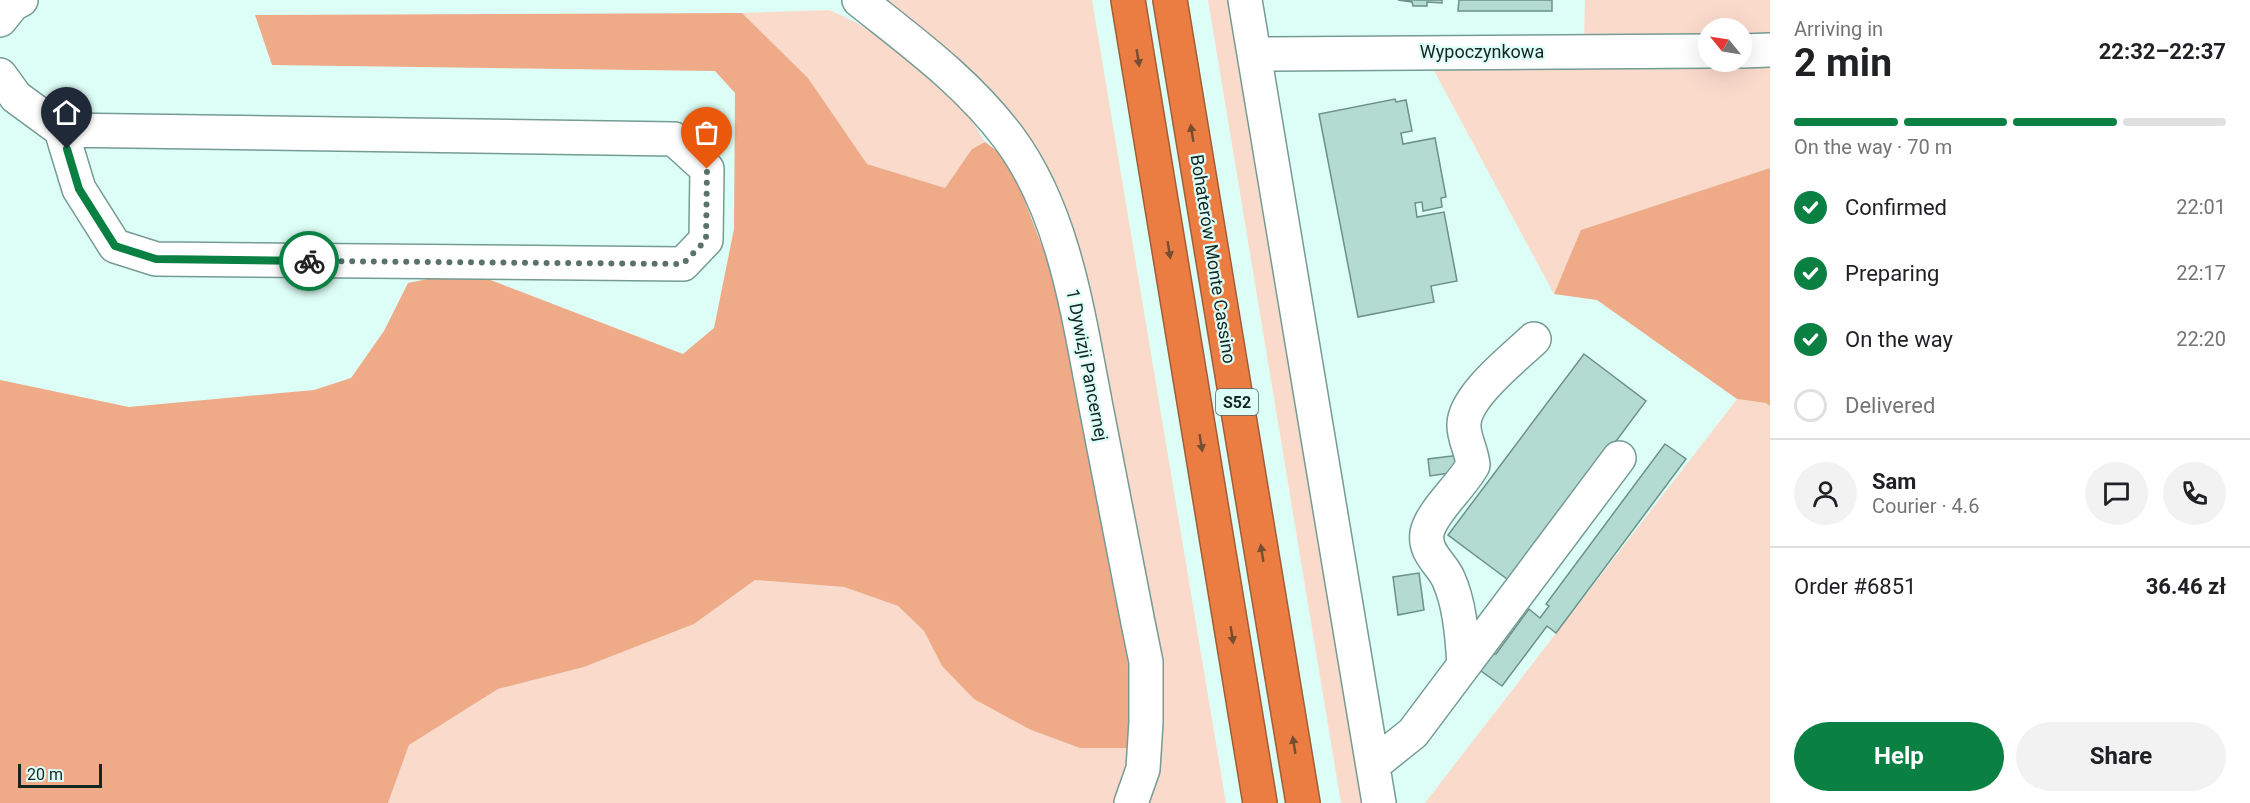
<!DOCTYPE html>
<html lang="en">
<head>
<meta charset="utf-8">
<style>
  :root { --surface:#fff; --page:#f2f2f2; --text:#202124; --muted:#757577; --line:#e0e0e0; --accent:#0b8043 }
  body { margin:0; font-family:Roboto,sans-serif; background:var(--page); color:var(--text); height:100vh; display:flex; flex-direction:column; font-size:22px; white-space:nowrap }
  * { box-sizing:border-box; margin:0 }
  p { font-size:20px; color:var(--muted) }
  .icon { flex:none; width:33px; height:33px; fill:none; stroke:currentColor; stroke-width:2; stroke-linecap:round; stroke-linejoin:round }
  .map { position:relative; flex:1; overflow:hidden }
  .drawer { display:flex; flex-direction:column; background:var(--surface); width:480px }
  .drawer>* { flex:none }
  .needle { width:39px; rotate:300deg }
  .fabs { position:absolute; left:1698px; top:18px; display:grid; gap:12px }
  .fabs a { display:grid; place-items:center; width:54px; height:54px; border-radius:50%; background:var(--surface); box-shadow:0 6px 24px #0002; font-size:30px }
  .scale { position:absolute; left:18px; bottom:15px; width:84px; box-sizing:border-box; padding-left:6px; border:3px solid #152522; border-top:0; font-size:16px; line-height:21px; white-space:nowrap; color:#152522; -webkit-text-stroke:4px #ddfef6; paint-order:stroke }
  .pin { position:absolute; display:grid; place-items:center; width:51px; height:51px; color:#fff; margin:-62px -26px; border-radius:50% 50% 50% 0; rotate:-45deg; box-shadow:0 0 6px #0007 }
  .pin .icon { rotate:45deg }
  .courier { position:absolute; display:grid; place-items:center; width:60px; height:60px; margin:-30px; border:4px solid #0b8043; border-radius:50%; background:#fff; color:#222; box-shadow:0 2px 8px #0007 }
  .headline em { font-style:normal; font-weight:700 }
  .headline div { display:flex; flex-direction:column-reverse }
  .headline { display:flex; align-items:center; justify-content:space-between; height:102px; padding:0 24px }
  h1 { font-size:39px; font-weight:700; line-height:45px }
  .bar { display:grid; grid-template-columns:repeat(4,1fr); gap:9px 6px; align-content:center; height:72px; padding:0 24px }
  .bar i { height:8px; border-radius:4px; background:var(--line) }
  .bar .selected { background:var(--accent) }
  .bar p { grid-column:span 4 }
  .line { display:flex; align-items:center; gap:15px; padding:0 24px; border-top:2px solid var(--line) }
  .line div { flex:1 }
  .round { display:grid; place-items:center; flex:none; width:63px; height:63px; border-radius:32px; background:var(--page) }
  ol { padding:0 24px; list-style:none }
  li { display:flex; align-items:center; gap:18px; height:66px }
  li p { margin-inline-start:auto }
  li .icon { padding:6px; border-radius:50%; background:var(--accent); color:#fff; stroke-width:4 }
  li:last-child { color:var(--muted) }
  li i { width:33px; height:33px; border:3px solid var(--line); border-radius:50% }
  .button { display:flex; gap:12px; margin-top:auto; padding:12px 24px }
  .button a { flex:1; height:69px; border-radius:36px; background:var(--accent); color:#fff; font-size:24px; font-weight:700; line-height:69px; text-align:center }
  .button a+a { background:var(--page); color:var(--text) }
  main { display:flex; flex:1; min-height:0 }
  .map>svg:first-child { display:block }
  .green { fill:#fadacb }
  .forest { fill:#efaa88 }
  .building { fill:#b4dbd2; stroke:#6b9189; stroke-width:1.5 }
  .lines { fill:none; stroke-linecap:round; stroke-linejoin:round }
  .minor-casing { stroke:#759b93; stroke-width:36 }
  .highway-casing { stroke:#a05e37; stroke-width:36 }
  .minor { stroke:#fff; stroke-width:33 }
  .highway { stroke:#eb7d43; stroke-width:33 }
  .oneway { fill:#754d31 }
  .done { stroke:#5b716c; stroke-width:6; stroke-dasharray:0 10.8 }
  .route { stroke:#0b8043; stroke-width:8 }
  .labels { text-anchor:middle; stroke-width:4.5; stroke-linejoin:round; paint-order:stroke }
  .shield { fill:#ddfef6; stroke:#516662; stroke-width:1.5 }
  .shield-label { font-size:16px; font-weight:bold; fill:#152522 }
  .street-label { font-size:18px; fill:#152522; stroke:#ddfef6 }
</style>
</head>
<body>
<main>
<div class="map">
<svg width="1770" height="803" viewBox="0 0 1770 803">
  <rect width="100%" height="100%" fill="#ddfef6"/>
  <!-- green -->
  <path class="green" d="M885 0H1092L1226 803H1146L1157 768 1071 233Z
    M1208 0H1236L1370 803H1341Z
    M1585 0H1770V38L1742 39V28H1708V40L1584 43Z
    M829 10C894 37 950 80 985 142L972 149 945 188 867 164 808 78 742 13Z
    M1583 63H1770V168L1582 230 1554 294 1432 67Z
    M1737 399 1766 403 1770 406V803H1425Z
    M755 580 844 587 898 606 924 631 942 666 1031 730 1080 748H1130L1128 770 1116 803H388L409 745 498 689 584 667 694 624Z"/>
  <!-- forest -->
  <path class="forest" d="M742 13 808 78 867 164 945 188 972 149 985 142 997 151 1014 173 1055 280 1125 637 1132 703 1130 748H1080L1031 730 974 699 942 666 924 631 898 606 844 587 755 580 694 624 584 667 498 689 409 745 388 803H0V380L129 407 314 390 351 378 384 331 408 283 467 271 683 354 714 328 734 229 735 93 715 71 272 65 255 15Z
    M1770 168V406L1766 403 1737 399 1597 300 1554 294 1581 230Z"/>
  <!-- building -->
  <path class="building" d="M1398 0H1442V3L1427 2V6H1413L1412 2Z
    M1459 0H1552V11H1458Z
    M1395 99 1396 102 1406 100 1412 131 1401 133 1403 144 1435 138 1446 197 1441 198 1442 207 1423 211 1422 202 1415 203 1417 217 1444 212 1457 281 1431 286 1434 302 1358 317 1319 114Z
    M1584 354 1646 401 1511 582 1448 535Z
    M1665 444 1686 459 1556 633 1547 626 1502 686 1481 671 1478 662 1483 655 1496 654 1529 609 1540 618 1549 606 1546 604Z
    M1460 455 1462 471 1430 476 1428 459Z
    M1419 573 1424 610 1398 615 1393 577Z"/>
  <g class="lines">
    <defs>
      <path id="minor" d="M859 0C913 43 967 82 1009 138 1066 215 1079 321 1097 412 1113 496 1129 579 1146 662V722L1143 769 1131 803
        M1245 0 1379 803
        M0 20 13 4 21 0
        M1742 51 1770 50
        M1255 54 1708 51
        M0 75 16 97 61 130 674 139 707 169 706 240 683 264 156 259 115 246 79 189 61 130
        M1464 664C1462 636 1460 604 1448 578 1441 563 1424 553 1427 533 1431 512 1462 486 1473 465 1472 451 1463 437 1464 424 1465 396 1514 358 1534 339
        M1373 765 1413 733 1619 458"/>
      <path id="highway" d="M1128 0 1260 803
        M1170 0 1303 803"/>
    </defs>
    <!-- minor casing -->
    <use href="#minor" class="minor-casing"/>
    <!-- highway casing -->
    <use href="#highway" class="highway-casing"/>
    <!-- minor -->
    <use href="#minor" class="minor"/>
    <!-- highway -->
    <use href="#highway" class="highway"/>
  </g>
  <!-- one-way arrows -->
  <defs><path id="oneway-solid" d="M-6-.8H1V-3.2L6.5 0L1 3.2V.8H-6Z" transform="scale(1.5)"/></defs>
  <g class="oneway">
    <use href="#oneway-solid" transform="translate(1138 58) rotate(81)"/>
    <use href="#oneway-solid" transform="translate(1192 133) rotate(-99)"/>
    <use href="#oneway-solid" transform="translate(1169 250) rotate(81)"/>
    <use href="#oneway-solid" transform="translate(1201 443) rotate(81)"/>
    <use href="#oneway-solid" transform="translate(1262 553) rotate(-99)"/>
    <use href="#oneway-solid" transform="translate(1232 635) rotate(81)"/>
    <use href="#oneway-solid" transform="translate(1294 745) rotate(-99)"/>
  </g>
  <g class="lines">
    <!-- done -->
    <path class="done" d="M309 261 683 264 706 240 707 169"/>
    <!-- route -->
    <path class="route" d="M67 149 79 189 115 246 156 259 309 261"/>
  </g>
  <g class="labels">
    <!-- shield labels -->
    <rect class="shield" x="1216" y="389" width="42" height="26" rx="4.5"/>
    <g class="shield-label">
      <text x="1237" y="408">S52</text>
    </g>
    <!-- street labels -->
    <g class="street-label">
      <text x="1482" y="58">Wypoczynkowa</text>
      <text transform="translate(1213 259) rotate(81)" y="6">Bohaterów Monte Cassino</text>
      <text transform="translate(1087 365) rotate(79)" y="6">1 Dywizji Pancernej</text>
    </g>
  </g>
</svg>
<div class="fabs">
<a><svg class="needle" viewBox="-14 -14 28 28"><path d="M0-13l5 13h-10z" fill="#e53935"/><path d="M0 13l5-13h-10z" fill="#757577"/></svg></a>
</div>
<div class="scale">20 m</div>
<div class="pin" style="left:707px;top:169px;background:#ea580c"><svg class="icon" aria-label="bag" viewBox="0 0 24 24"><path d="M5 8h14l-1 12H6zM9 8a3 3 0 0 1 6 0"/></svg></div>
<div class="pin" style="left:67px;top:149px;background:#1f2937"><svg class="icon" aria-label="home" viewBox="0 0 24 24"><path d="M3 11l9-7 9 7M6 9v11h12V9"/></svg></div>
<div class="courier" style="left:309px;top:261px"><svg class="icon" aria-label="bike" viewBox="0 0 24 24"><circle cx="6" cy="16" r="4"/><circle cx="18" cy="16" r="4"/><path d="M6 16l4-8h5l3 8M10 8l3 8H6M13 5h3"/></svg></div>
</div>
<section class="drawer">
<div class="headline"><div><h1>2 min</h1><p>Arriving in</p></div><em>22:32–22:37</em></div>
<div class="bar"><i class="selected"></i><i class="selected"></i><i class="selected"></i><i></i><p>On the way · 70 m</p></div>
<ol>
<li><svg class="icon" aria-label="check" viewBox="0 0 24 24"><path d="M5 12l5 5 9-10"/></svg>Confirmed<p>22:01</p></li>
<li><svg class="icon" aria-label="check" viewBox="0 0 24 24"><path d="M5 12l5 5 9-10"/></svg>Preparing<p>22:17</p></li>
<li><svg class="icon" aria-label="check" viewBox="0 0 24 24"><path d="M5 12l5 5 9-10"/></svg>On the way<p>22:20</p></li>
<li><i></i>Delivered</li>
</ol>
<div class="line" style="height:108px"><a class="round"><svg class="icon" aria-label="person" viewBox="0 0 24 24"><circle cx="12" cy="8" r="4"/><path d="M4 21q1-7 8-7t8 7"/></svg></a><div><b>Sam</b><p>Courier · 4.6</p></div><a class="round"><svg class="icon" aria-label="chat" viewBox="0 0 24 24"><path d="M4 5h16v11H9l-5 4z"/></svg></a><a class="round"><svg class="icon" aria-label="phone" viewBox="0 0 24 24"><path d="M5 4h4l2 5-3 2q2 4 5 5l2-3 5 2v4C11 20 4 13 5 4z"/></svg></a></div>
<div class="line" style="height:78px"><div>Order #6851</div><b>36.46 zł</b></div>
<div class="button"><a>Help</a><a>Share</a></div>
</section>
</main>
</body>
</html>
